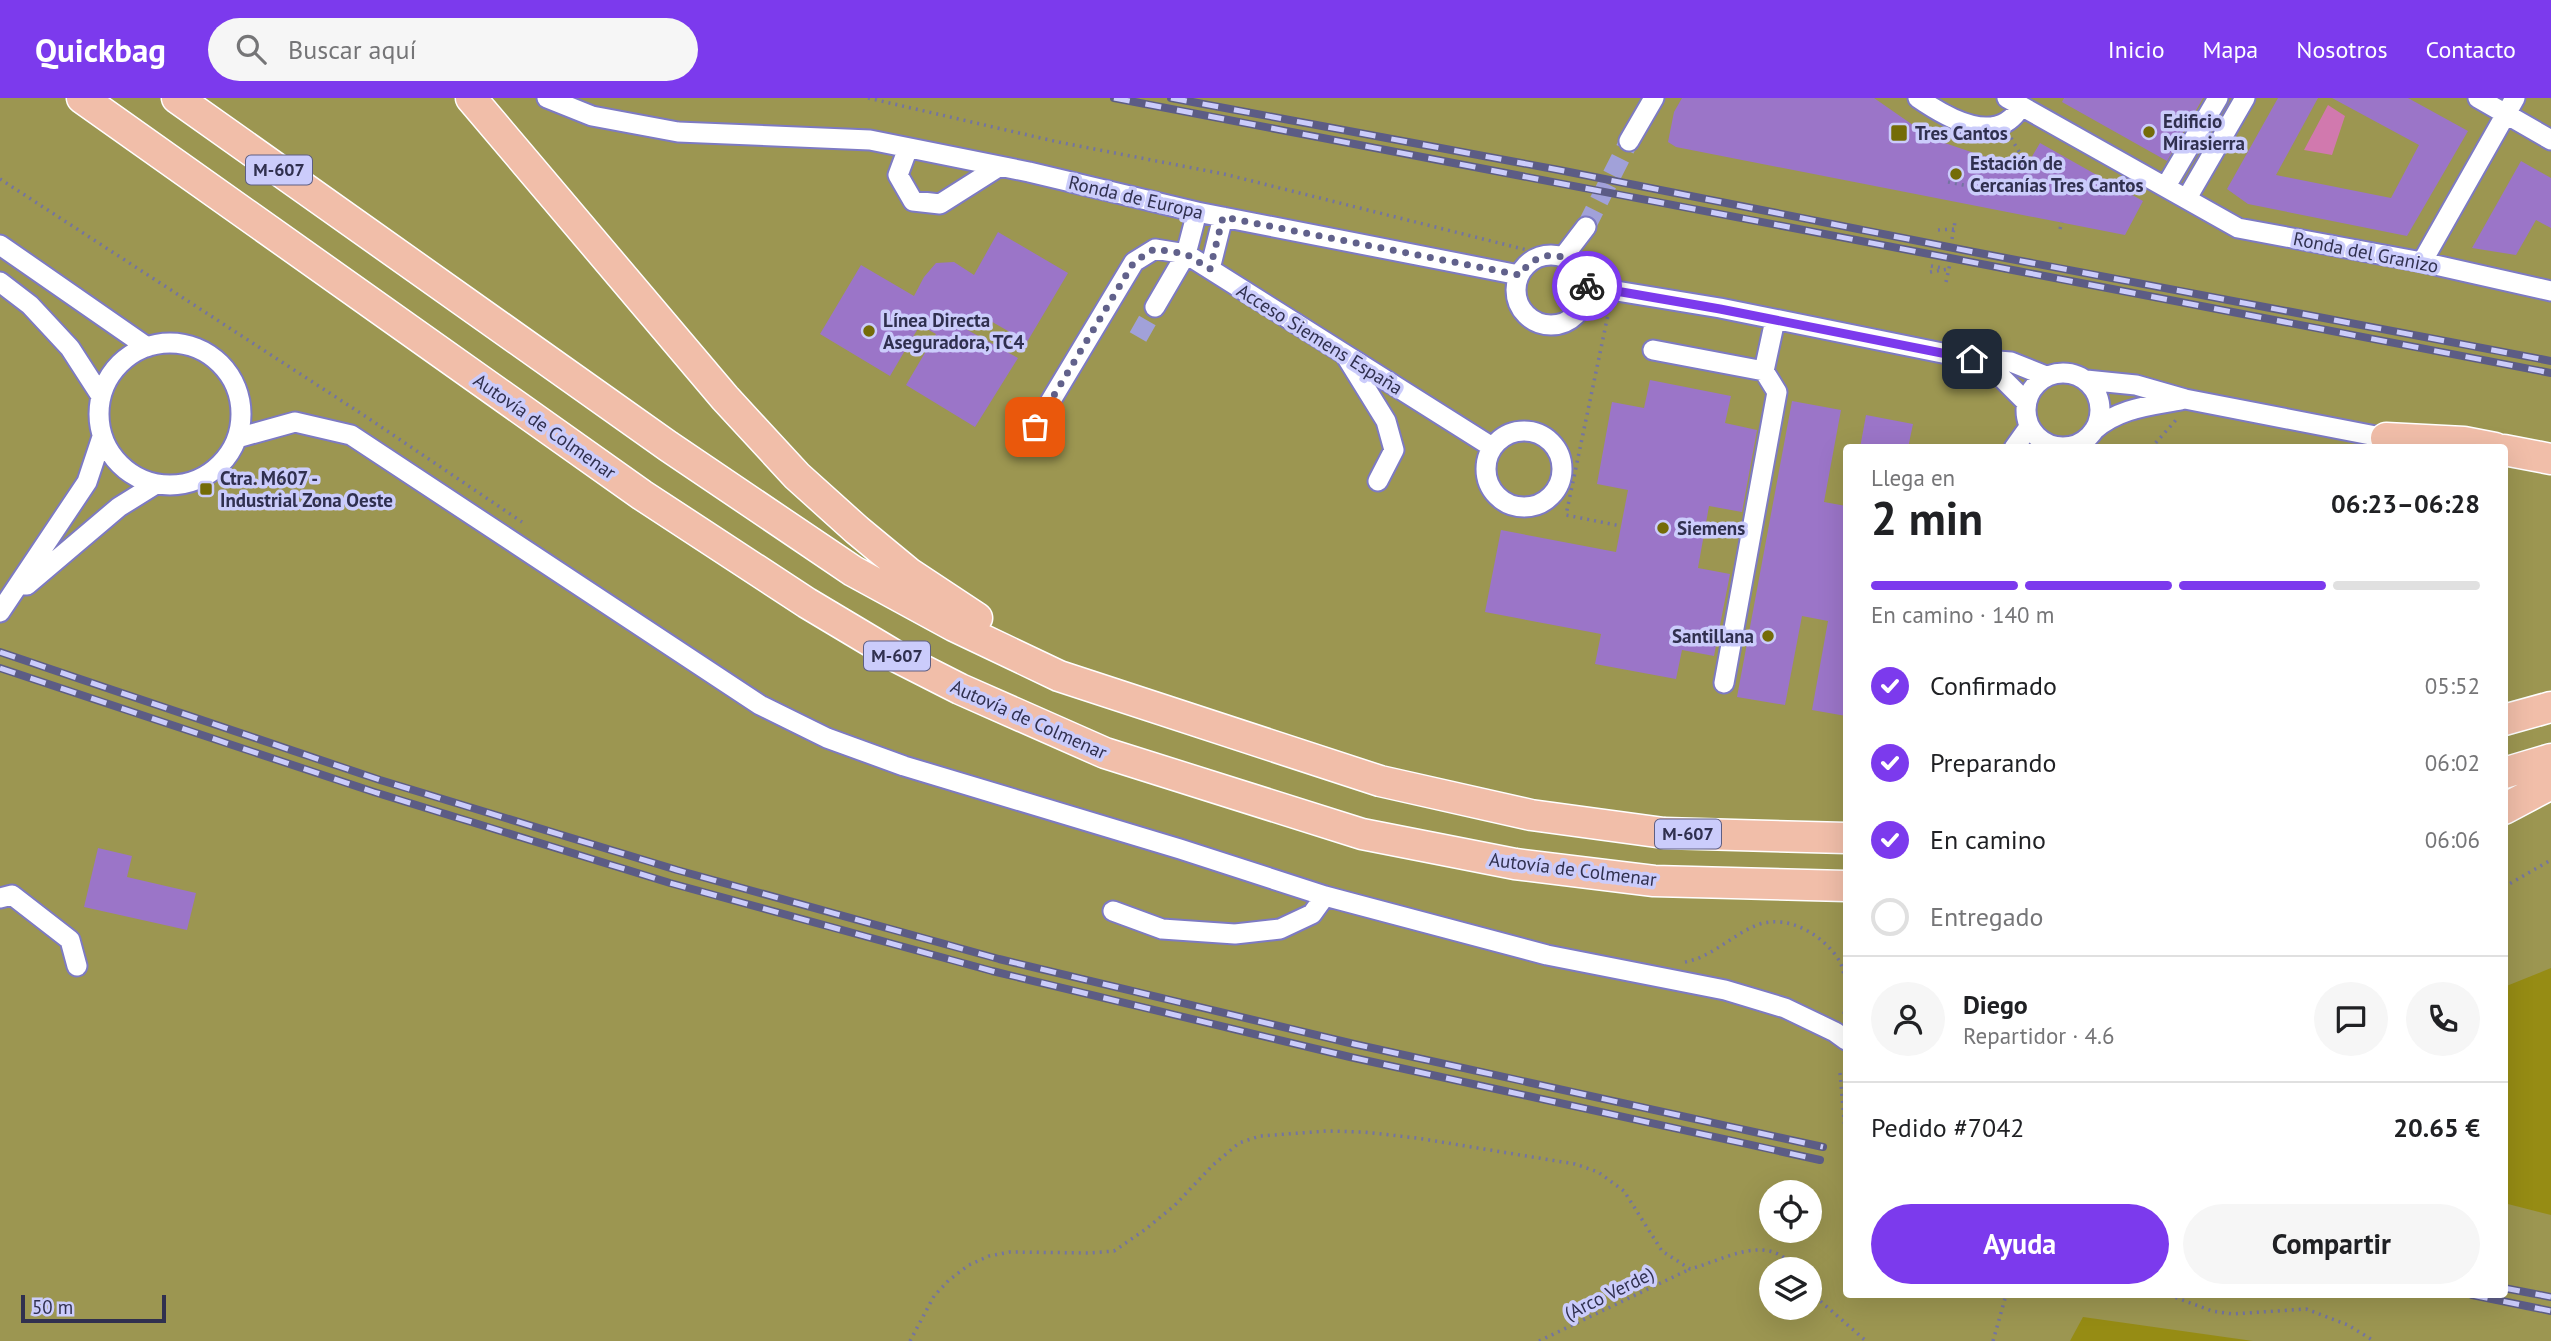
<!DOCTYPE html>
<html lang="es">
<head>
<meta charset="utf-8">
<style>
  :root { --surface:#fff; --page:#f6f6f6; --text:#202124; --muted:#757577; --line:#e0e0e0; --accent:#7c3aed }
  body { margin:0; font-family:"PT Sans",sans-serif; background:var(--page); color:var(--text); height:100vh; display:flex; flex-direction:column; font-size:26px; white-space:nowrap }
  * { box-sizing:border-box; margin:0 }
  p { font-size:23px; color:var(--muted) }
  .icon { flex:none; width:38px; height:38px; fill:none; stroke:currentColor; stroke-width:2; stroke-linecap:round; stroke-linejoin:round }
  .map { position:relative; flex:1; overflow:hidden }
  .drawer { position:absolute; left:1843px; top:346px; width:665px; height:854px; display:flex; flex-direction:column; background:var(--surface); border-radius:7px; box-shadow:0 7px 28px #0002 }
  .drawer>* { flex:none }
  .tools { position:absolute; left:1759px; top:1082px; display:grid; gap:14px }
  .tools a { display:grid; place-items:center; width:63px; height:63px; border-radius:50%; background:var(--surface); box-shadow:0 7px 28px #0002; font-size:35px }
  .scale { position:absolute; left:21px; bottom:18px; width:145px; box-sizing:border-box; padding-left:7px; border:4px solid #30304f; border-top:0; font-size:19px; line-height:24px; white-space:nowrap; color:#30304f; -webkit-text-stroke:5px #cbccfb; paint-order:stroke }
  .pin { position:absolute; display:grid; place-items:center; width:60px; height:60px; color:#fff; margin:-30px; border-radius:14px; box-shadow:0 4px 10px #0006 }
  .courier { position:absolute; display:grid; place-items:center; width:70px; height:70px; margin:-35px; border:5px solid #7c3aed; border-radius:50%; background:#fff; color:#222; box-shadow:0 2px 9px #0007 }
  .overview em { font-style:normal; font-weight:600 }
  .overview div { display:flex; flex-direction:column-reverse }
  .overview { display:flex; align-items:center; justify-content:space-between; height:119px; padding:0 28px }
  h1 { font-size:46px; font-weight:600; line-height:52px }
  .bar { display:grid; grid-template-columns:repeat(4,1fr); gap:10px 7px; align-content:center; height:84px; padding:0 28px }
  .bar i { height:9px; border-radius:5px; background:var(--line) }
  .bar .active { background:var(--accent) }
  .bar p { grid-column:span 4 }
  .line { display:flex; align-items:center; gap:18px; padding:0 28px; border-top:2px solid var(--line) }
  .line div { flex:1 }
  .round { display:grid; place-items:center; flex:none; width:74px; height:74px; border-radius:37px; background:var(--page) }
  ol { padding:0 28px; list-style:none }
  li { display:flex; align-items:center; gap:21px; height:77px }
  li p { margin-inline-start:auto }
  li .icon { padding:7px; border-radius:50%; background:var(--accent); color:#fff; stroke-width:4 }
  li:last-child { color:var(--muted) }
  li i { width:38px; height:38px; border:4px solid var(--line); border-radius:50% }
  .action { display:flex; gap:14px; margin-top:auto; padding:14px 28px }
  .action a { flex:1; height:80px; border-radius:42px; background:var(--accent); color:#fff; font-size:28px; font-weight:600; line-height:80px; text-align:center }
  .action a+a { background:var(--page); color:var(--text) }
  header { display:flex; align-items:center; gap:42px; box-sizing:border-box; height:98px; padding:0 35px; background:var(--accent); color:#fff }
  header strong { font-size:33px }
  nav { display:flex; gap:38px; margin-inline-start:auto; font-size:24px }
  .search { width:490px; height:63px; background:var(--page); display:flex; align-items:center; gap:18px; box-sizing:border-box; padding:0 24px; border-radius:38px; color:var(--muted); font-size:26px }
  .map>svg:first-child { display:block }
  .green { fill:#9c9651; fill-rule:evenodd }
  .forest { fill:#968c14 }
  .water { fill:#d179ae }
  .building { fill:#9b75c8 }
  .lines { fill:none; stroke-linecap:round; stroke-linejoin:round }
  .minor-tunnel { stroke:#a1a1d9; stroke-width:19; stroke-dasharray:19 10; stroke-linecap:butt }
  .minor-casing { stroke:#7d7ac3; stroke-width:23 }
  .highway-casing { stroke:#fff; stroke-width:33 }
  .path { stroke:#7474a2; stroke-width:3.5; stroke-dasharray:2 5; stroke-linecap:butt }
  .minor { stroke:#fff; stroke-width:19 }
  .highway { stroke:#f1bea9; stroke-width:30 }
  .rail-casing { stroke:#5c5c85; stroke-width:8 }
  .rail { stroke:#cbccfb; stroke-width:5; stroke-dasharray:16; stroke-linecap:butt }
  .done { stroke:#61618b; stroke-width:7; stroke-dasharray:0 12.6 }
  .route { stroke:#7c3aed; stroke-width:9 }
  .poi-dot { fill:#746c08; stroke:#cbccfb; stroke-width:2.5 }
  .labels { text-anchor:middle; stroke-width:7; stroke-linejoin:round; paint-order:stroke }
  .shield { fill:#cbccfb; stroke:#5e5f83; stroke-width:2 }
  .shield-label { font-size:18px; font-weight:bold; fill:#30304f }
  .poi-label { font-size:19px; font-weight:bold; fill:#30304f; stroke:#cbccfb; text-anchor:start }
  .street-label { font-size:19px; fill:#30304f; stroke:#cbccfb }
</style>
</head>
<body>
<header>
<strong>Quickbag</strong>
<div class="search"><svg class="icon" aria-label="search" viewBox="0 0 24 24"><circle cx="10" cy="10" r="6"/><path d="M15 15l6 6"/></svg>Buscar aquí</div>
<nav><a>Inicio</a><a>Mapa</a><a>Nosotros</a><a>Contacto</a></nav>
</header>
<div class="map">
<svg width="2551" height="1243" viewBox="0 0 2551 1243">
  <rect width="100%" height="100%" fill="#bdbdfb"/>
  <!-- green -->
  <path class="green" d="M0 0H2551V1243H0ZM1846 350H2504V1197H1846ZM1771 1094H1810V1132H1771ZM1771 1171H1810V1209H1771Z"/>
  <!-- forest -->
  <path class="forest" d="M2551 870V1117L2504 1105V889Z
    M2083 1219 2253 1243H2070Z"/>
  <!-- water -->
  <path class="water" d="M2328 7 2345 18 2332 57 2304 52Z"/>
  <!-- building -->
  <path class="building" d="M1682 0H1874L1933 41 1983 58 2027 67 2040 45 2143 103 2125 137 1676 49 1668 44 1674 14Z
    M2064 0H2203L2167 63 2062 4Z
    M2278 0H2318L2276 77 2391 100 2419 47 2332 0H2408L2468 33 2407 138 2248 106 2227 91Z
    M2521 63 2551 80V130L2536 122 2516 157 2472 150Z
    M998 134 1068 175 1027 244 975 214 964 230 1018 260 975 329 906 287 936 236 920 227 890 278 820 236 861 167 914 198 924 179 936 165 954 164 974 177Z
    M1650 282 1731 298 1725 325 1757 332 1742 414 1709 408 1698 470 1730 476 1714 558 1682 552 1676 581 1595 566 1601 536 1485 514 1501 432 1616 454 1628 392 1597 386 1612 304 1644 310Z
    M1792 303 1841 312 1824 404 1846 408V618L1812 612 1828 523 1802 518 1785 607 1737 599Z
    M1866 317 1913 326 1908 350H1860Z
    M98 750 132 758 127 779 196 795 187 832 84 809Z"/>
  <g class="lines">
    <!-- minor-tunnel -->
    <path class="minor-tunnel" d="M1586 129 1629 43
      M1138 239 1155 209"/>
    <defs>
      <path id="minor" d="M547 0 592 18 678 34 870 42 1029 74 1197 114 1519 177
        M1918 0C1947 20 1998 50 2021 8
        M2007 0 2238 130 2422 164 2551 193
        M2478 0 2551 42
        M1629 43 1654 0
        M908 50 898 77 913 103 940 106 1000 68
        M2166 88 2218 0
        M2187 100 2245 0
        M0 147 147 249
        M1516 192a35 35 0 1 1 70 0a35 35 0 1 1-70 0Z
        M1563 159 1586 129
        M2422 164 2515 0
        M1210 171 1223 119
        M0 184 30 207 70 250 101 298
        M1586 188 1720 210 1972 261 2011 264 2046 278
        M1155 209 1186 156 1197 114
        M99 316a71 71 0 1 1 142 0a71 71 0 1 1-142 0Z
        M1653 252 1764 273
        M1347 260 1386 323 1394 352 1378 383
        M1976 263 2003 281 2026 304
        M2026 312a37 37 0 1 1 74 0a37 37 0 1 1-74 0Z
        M2086 282 2136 287 2185 301 2386 340 2395 347
        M1035 329 1134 164 1155 151 1186 156 1492 349
        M2094 332C2119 310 2149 308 2181 302
        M1486 371a38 38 0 1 1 76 0a38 38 0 1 1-76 0Z
        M237 340 295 324 351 337 760 607 827 640 904 668 1180 751 1325 798 1547 857 1725 892 1785 910 1835 934 1846 942
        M2014 350 2029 329
        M27 487 119 409 156 386
        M0 514 87 384 102 339
        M1724 585 1777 294 1764 273 1775 222
        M0 800 12 797 70 842 77 868
        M1113 813 1162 831 1235 836 1280 831 1312 816 1325 798"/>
      <path id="highway" d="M82 0 642 397 807 505 899 560 960 591 1105 655 1362 736 1515 766 1654 783 1846 788
        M177 0 668 348 853 473 954 528 1059 578 1380 683 1531 717 1664 735 1846 740
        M471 0 725 300 797 378 857 432 909 475 977 520
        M2386 340 2464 344 2495 350
        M2504 352 2551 361
        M2504 622 2551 609
        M2504 675 2551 661
        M2504 711 2551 686"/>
    </defs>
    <!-- minor casing -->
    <use href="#minor" class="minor-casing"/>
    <!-- highway casing -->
    <use href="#highway" class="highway-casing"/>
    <!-- path -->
    <path class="path" d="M868 0 1058 44 1224 76 1527 152
      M2011 40 2027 67
      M0 81 365 318 522 424
      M1948 84 1984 91
      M2060 131 2062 124
      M1938 132 1954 131
      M1952 141 1955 124
      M1931 168 1943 170
      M1930 174 1949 171
      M1946 184 1950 166
      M1609 212 1566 417 1621 428
      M2151 350 2176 322
      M1559 388 1571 390
      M2504 789 2551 762
      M1685 864C1712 859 1732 837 1757 827 1788 815 1825 838 1840 864 1843 870 1844 878 1846 885
      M1844 916 1846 895
      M1840 975 1846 1044
      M1810 1194 1866 1243
      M2169 1197 2212 1213 2232 1216 2306 1211 2348 1227 2374 1243
      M910 1243 934 1198 949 1182 969 1167 989 1158 1010 1154 1090 1155 1114 1153 1146 1131 1175 1107 1213 1067 1239 1045 1260 1038 1327 1033 1363 1034 1417 1040 1575 1066 1598 1074 1624 1093 1662 1153 1690 1171C1725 1162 1768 1133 1795 1171
      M1539 1243 1690 1171
      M1993 1243 2006 1197"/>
    <!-- minor -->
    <use href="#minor" class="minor"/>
    <!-- highway -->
    <use href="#highway" class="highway"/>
    <defs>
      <path id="rail" d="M1114 0 2551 275
        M1171 0 1559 72 1974 154 2551 263
        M0 554 380 682 677 772 999 861 1354 946 1823 1049
        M0 570 374 694 670 785 992 873 1350 959 1820 1062
        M2504 1190 2551 1199
        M2472 1197 2551 1213"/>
    </defs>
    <!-- rail casing -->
    <use href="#rail" class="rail-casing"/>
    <!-- rail -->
    <use href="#rail" class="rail"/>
  </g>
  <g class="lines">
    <!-- done -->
    <path class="done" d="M1035 329 1134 164 1154 151 1186 156 1210 171 1223 119 1520 177C1532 157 1559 149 1577 169 1582 175 1584 182 1587 188"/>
    <!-- route -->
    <path class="route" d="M1587 188 1720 211 1972 261"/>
  </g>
  <!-- markers -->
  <g class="poi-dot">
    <circle cx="2149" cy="34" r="7"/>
    <rect x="1890" y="26" width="18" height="18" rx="3.5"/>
    <circle cx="1956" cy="76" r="7"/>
    <circle cx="869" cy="233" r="7"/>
    <rect x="199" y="384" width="14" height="14" rx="3.5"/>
    <circle cx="1663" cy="430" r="7"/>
    <circle cx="1768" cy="538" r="7"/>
  </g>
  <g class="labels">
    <!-- shield labels -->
    <g class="shield">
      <rect x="246" y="57.5" width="66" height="29" rx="5"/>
      <rect x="864" y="543.5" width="66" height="29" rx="5"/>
      <rect x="1655" y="721.5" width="66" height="29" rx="5"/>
    </g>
    <g class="shield-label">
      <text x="279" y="78">M-607</text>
      <text x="897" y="564">M-607</text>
      <text x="1688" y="742">M-607</text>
    </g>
    <!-- poi labels -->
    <g class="poi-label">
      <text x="2163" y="30">Edificio<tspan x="2163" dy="22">Mirasierra</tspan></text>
      <text x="1915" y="42">Tres Cantos</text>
      <text x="1970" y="72">Estación de<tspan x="1970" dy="22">Cercanías Tres Cantos</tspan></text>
      <text x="883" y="229">Línea Directa<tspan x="883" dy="22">Aseguradora, TC4</tspan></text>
      <text x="220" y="387">Ctra. M607 -<tspan x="220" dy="22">Industrial Zona Oeste</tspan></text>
      <text x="1677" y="437">Siemens</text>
      <text x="1754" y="545" text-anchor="end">Santillana</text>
    </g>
    <!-- street labels -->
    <g class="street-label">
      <text transform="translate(1136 99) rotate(13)" y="7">Ronda de Europa</text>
      <text transform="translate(2366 154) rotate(11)" y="7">Ronda del Granizo</text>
      <text transform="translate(1320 241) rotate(32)" y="7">Acceso Siemens España</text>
      <text transform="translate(545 328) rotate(35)" y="7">Autovía de Colmenar</text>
      <text transform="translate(1029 621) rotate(24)" y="7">Autovía de Colmenar</text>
      <text transform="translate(1573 771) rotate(7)" y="7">Autovía de Colmenar</text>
      <text transform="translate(1609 1195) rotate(-26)" y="7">(Arco Verde)</text>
    </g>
  </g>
</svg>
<div class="tools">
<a><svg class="icon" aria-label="locate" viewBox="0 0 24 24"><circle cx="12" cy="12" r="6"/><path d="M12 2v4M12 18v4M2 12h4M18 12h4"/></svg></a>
<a><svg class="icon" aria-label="layers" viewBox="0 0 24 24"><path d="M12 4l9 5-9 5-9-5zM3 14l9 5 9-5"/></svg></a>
</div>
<div class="scale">50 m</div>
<div class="pin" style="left:1035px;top:329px;background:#ea580c"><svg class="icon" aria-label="bag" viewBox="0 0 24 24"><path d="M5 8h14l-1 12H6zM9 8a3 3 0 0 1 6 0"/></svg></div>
<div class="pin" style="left:1972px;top:261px;background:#1f2937"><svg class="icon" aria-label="home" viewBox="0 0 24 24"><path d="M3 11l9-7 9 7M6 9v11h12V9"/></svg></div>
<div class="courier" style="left:1587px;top:188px"><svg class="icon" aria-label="bike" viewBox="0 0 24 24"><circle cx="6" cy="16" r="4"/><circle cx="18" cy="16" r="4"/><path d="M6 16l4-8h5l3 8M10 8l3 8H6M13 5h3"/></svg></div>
<section class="drawer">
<div class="overview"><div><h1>2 min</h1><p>Llega en</p></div><em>06:23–06:28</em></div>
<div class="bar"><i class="active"></i><i class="active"></i><i class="active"></i><i></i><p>En camino · 140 m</p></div>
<ol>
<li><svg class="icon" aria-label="check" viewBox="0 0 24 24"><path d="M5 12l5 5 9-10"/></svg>Confirmado<p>05:52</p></li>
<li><svg class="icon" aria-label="check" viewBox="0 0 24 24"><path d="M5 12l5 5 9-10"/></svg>Preparando<p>06:02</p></li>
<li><svg class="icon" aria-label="check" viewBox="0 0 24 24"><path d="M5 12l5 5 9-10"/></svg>En camino<p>06:06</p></li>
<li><i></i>Entregado</li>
</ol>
<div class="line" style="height:126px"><a class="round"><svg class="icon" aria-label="person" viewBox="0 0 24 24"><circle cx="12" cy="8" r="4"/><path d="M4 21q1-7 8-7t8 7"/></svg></a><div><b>Diego</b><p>Repartidor · 4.6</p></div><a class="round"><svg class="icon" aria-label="chat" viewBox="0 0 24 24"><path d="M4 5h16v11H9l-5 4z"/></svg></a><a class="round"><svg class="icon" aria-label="phone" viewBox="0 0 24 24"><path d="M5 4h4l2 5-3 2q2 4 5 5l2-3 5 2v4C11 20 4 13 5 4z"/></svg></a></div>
<div class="line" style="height:91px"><div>Pedido #7042</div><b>20.65 €</b></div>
<div class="action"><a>Ayuda</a><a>Compartir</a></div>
</section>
</div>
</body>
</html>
